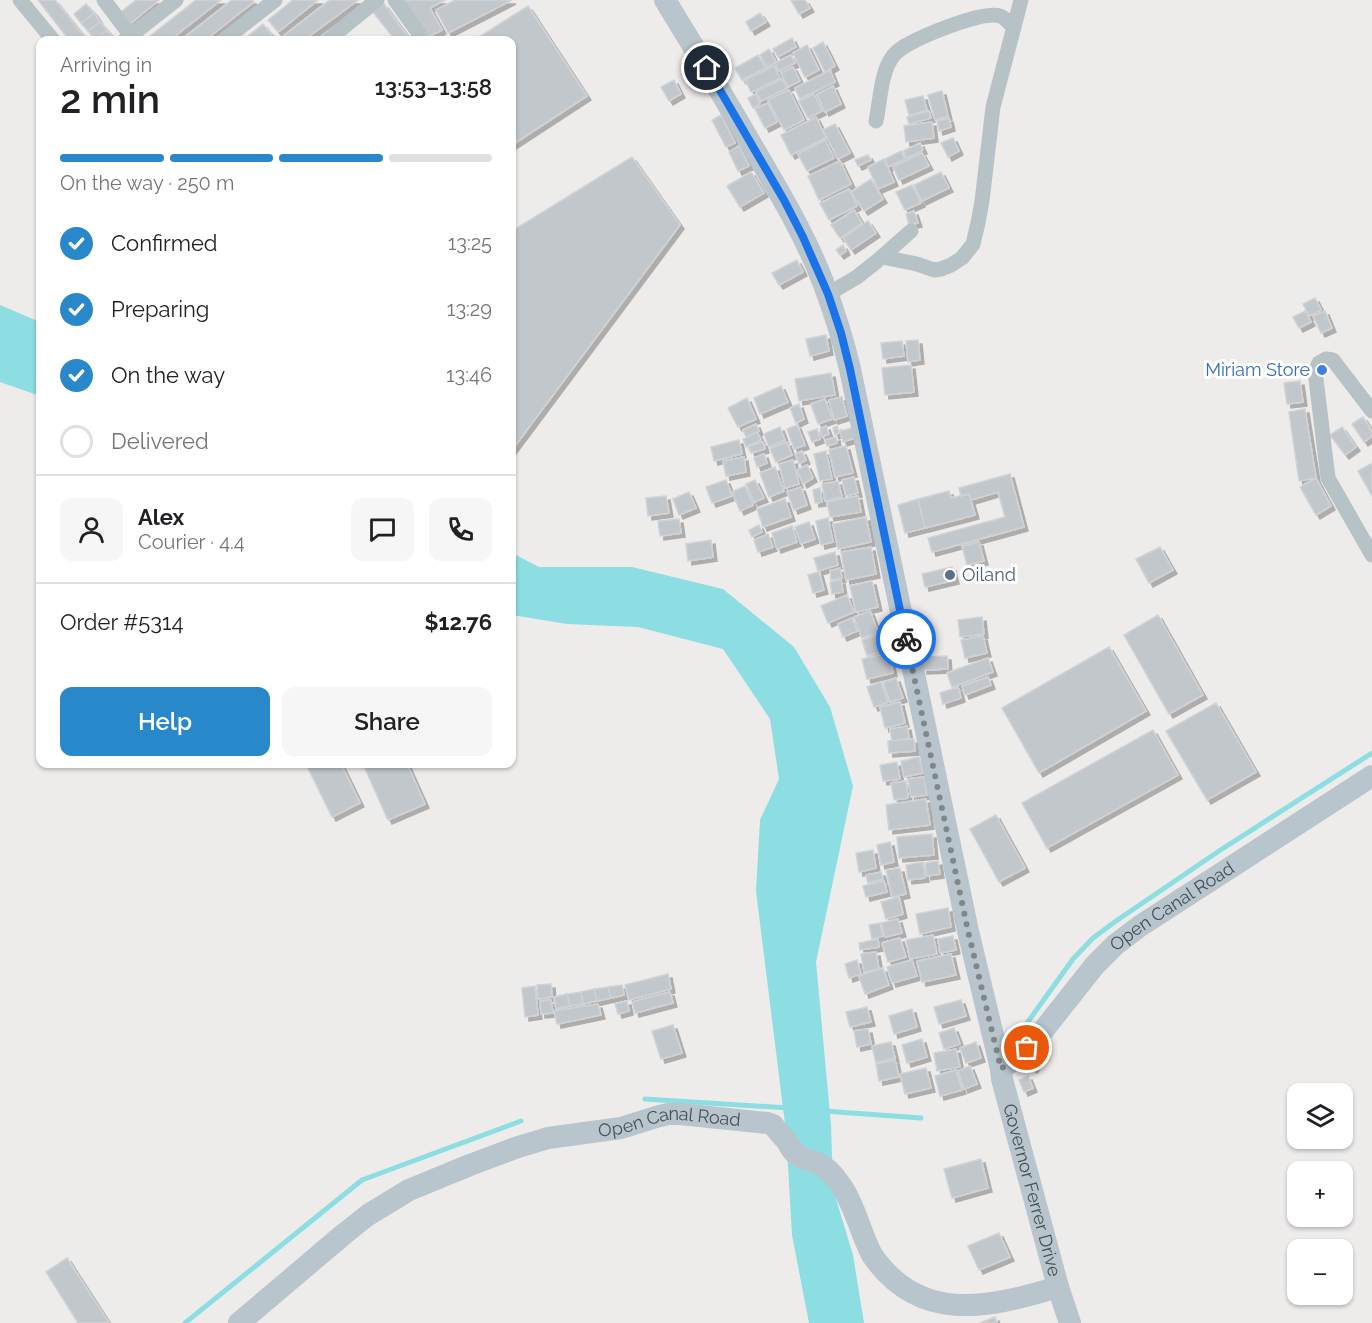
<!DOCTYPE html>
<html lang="en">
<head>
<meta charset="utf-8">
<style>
  :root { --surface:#fff; --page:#f6f6f6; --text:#202124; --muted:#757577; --line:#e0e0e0; --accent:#2888ca }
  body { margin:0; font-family:Raleway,sans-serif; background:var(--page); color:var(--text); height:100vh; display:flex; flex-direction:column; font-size:22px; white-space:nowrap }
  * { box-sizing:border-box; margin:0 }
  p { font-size:20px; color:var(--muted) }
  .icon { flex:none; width:33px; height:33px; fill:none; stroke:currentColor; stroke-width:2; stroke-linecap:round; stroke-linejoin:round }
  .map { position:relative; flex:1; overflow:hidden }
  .sheet { position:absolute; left:36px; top:36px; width:480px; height:732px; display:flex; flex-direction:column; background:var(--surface); border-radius:12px; box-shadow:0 2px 4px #0004 }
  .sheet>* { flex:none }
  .buttons { position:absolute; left:1287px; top:1083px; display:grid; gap:12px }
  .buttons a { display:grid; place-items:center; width:66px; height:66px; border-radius:12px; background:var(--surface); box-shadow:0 2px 4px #0004; font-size:30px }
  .pin { position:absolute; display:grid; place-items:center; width:51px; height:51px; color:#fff; margin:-26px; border:3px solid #fff; border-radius:50%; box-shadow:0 2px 6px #0007 }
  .courier { position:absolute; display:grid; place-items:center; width:60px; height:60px; margin:-30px; border:4px solid #1a73e8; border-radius:50%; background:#fff; color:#222; box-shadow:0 2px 8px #0007 }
  .headline em { font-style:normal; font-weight:600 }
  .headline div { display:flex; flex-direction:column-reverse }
  .headline { display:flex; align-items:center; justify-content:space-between; height:102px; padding:0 24px }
  h1 { font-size:39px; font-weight:600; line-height:45px }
  .bar { display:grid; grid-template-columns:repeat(4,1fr); gap:9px 6px; align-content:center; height:72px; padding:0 24px }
  .bar i { height:8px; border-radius:4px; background:var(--line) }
  .bar .selected { background:var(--accent) }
  .bar p { grid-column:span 4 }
  .line { display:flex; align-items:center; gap:15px; padding:0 24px; border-top:2px solid var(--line) }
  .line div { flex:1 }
  .round { display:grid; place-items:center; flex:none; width:63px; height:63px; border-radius:12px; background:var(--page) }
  ol { padding:0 24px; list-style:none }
  li { display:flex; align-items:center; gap:18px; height:66px }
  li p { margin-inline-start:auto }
  li .icon { padding:6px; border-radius:50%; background:var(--accent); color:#fff; stroke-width:4 }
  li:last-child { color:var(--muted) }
  li i { width:33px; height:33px; border:3px solid var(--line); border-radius:50% }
  .action { display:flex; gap:12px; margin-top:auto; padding:12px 24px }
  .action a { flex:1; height:69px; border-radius:12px; background:var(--accent); color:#fff; font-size:24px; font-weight:600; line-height:69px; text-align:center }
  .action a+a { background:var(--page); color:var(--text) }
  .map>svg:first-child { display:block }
  .water { fill:#8cdee2 }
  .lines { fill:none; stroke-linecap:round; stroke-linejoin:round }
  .stream { stroke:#8cdee2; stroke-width:5 }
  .building { fill:#c2c7cb; stroke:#cfd2d6; stroke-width:1.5; filter:url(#shadow) }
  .street { stroke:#b7c2c6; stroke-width:15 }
  .secondary { stroke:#b8c5cc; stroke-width:22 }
  .done { stroke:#80878a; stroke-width:6; stroke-dasharray:0 10.8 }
  .route { stroke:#1a73e8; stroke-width:8 }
  .shop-dot { fill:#3f7fe0; stroke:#fff; stroke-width:2 }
  .service-dot { fill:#5c6f8a; stroke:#fff; stroke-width:2 }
  .labels { text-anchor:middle; stroke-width:6; stroke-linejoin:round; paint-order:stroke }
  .shop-label { font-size:18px; fill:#366cbe; stroke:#fff; text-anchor:end }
  .service-label { font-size:18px; fill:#4e5e75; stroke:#fff; text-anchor:start }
  .street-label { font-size:18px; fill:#455156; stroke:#fff }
</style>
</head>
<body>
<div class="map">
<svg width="1372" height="1323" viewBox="0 0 1372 1323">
  <defs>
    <filter id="shadow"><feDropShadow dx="4" dy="4" stdDeviation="0" flood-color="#0004"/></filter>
  </defs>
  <rect width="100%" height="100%" fill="#eeebeb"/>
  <!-- water -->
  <path class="water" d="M0 305 40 322V396L0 382Z
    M512 553 539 567H632L723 589 794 647 830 707 853 786 816 962 831 1125 833 1189 853 1255 864 1323H809L792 1235 786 1132 756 891 760 820 779 779 770 719 723 649 638 627 567 624 512 615Z"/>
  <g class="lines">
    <!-- stream -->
    <path class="stream" d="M1012 1044 1073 959 1093 938 1116 921 1219 851 1372 753
      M645 1099 788 1108
      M824 1111 921 1118
      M185 1323 362 1180 521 1121"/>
  </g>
  <!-- building -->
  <path class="building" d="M38 0H55L87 40H69Z
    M136 0H159L130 24 121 12Z
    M196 0H221L170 40H145Z
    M232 0H252L254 2 205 40H181Z
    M293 0H318L278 32 268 20Z
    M330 0H358L304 40H284L282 37Z
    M403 0H445L430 8 442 30 424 39Z
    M455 0H512L448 33 436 10Z
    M791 0H805L810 8 799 14Z
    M86 4 94 13 81 23 74 14Z
    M384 4 409 38 405 40H395L373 12Z
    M528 6 587 96 512 145V40H474Z
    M94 13 100 22 88 31 81 23Z
    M760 13 766 22 751 31 746 22Z
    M100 22 107 30 95 40 88 31Z
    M263 24 272 35 265 40H243Z
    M107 30 113 38 111 40H95Z
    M792 38 796 47 778 57 773 49Z
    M823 42 835 66 825 72 813 48Z
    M807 45 819 70 805 77 793 53Z
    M769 49 776 62 767 67 760 55Z
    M758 55 765 68 742 80 735 68Z
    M791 55 795 63 779 71 775 63Z
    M774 66 780 78 751 92 745 80Z
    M793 67 800 81 788 87 781 73Z
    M830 70 835 82 800 99 795 88Z
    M782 79 787 88 761 101 756 92Z
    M674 80 681 94 669 101 661 87Z
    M833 86 841 104 825 112 817 94Z
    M789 90 804 120 784 130 768 100Z
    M942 91 948 116 935 120 928 95Z
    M756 94 760 104 753 108 748 98Z
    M814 94 822 111 808 118 799 101Z
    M923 96 927 110 909 115 905 100Z
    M768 103 777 122 765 128 755 109Z
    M929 111 931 118 909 124 907 117Z
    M721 115 735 143 726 147 712 120Z
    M816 117 826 138 791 155 781 135Z
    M949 118 951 127 939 131 937 121Z
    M932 122 934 138 906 142 904 126Z
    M835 124 850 153 838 159 823 130Z
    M953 138 959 151 948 157 941 143Z
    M825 140 834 158 807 171 798 154Z
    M920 143 923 150 907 158 903 151Z
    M739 146 749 166 738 171 729 152Z
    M901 151 905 159 888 167 885 159Z
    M922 153 929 166 899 180 893 167Z
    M868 155 871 160 858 166 855 160Z
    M632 157 680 225 512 450V231Z
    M884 159 894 182 878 189 868 167Z
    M840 161 851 184 819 200 808 176Z
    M751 172 764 193 740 207 727 186Z
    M941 172 949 188 922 201 914 185Z
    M871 179 883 199 864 211 851 192Z
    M912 185 921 203 905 210 896 192Z
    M849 189 857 206 829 220 820 203Z
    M854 210 862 223 840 238 831 225Z
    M914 211 918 223 909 225 906 214Z
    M868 221 876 233 851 250 843 238Z
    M843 245 846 251 840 255 836 250Z
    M797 260 803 272 779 285 772 273Z
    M1315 298 1321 310 1309 316 1303 304Z
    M1305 311 1311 322 1299 328 1293 317Z
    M1325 311 1332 328 1321 333 1313 316Z
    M826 335 829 351 810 356 806 339Z
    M918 340 920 360 908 362 906 341Z
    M902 341 904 356 883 359 881 343Z
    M911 365 914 392 885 395 882 368Z
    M831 373 835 395 799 401 795 379Z
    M1300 381 1303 402 1287 404 1284 383Z
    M781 386 788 402 760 414 754 398Z
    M842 397 847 416 834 420 829 400Z
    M747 398 756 419 738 427 728 408Z
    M825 399 832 419 818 424 811 404Z
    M799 404 804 419 796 423 790 408Z
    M1305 409 1316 478 1299 481 1289 412Z
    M1363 417 1372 431V436L1364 442 1352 424Z
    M756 424 759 431 746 437 743 430Z
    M797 425 805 445 794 449 787 429Z
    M826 426 829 434 822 437 820 429Z
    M837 426 839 433 835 435 833 428Z
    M780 427 785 440 769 447 764 434Z
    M1342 427 1356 447 1345 455 1330 435Z
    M852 428 855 438 843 442 840 431Z
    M817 429 820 439 812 442 808 432Z
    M757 432 761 440 746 447 743 439Z
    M836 437 837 443 827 446 825 440Z
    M739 440 742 454 714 461 711 447Z
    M763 442 765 449 751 453 749 446Z
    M787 442 792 455 776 462 770 449Z
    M846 446 853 473 835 477 829 450Z
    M802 451 806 460 799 464 795 454Z
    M826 451 832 479 820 481 814 454Z
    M764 454 767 463 757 467 754 458Z
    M744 457 746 472 726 476 723 461Z
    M793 460 799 484 785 488 779 464Z
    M1372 463V496L1358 471Z
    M807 465 813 478 803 484 797 470Z
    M775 467 784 491 769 497 760 473Z
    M1010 474 1024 527 932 552 928 538 1005 517 998 492 971 500 969 494 961 496 959 488Z
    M854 477 858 493 846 496 842 480Z
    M1316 478 1331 506 1316 515 1300 487Z
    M726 480 732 496 712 503 706 487Z
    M755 480 764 498 754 502 746 484Z
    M838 481 842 497 825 501 822 484Z
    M745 486 753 505 740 511 732 492Z
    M801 487 807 505 794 510 787 492Z
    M820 488 822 502 815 503 813 490Z
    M949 491 951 498 969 494 975 515 925 528 918 499Z
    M689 492 696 508 679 515 673 499Z
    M666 496 669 513 648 516 646 498Z
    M858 496 861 512 830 517 827 502Z
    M785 499 791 517 763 527 757 509Z
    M918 499 925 528 905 533 898 505Z
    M866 517 871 542 838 549 833 524Z
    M828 518 833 542 821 545 816 521Z
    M679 519 681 533 660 536 658 521Z
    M809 522 815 539 801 544 795 527Z
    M759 525 762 532 752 537 749 530Z
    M792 526 797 542 777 549 772 533Z
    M768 534 773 547 758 552 754 540Z
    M711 540 713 557 688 561 686 544Z
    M979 542 984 561 967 565 962 546Z
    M871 547 876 574 846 580 841 552Z
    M1160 547 1173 570 1149 583 1136 559Z
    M835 552 838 565 818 571 814 558Z
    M952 567 955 580 925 587 922 574Z
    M840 568 842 578 831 580 830 571Z
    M819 572 824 590 813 593 808 575Z
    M841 580 843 592 832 594 830 582Z
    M872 581 878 607 856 612 850 586Z
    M847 595 854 612 828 623 821 606Z
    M870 611 878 632 862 638 854 617Z
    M1158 615 1203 695 1169 714 1124 635Z
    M982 617 984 634 960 637 958 620Z
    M852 618 857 631 843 637 838 624Z
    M882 633 888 649 867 656 862 640Z
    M983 636 987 653 965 658 961 640Z
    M1109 647 1146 711 1039 773 1002 708Z
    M889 653 893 673 867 679 862 659Z
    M947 656 948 669 923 670V657Z
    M988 658 993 672 952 687 947 673Z
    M988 677 991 685 965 695 962 686Z
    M896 678 903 698 890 702 883 682Z
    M881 682 888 702 874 707 867 687Z
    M958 687 961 698 943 704 940 693Z
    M900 702 905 723 885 728 880 707Z
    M1216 703 1256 772 1207 800 1166 731Z
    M907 726 909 738 892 741 890 729Z
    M1153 730 1178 775 1047 848 1022 803Z
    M914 739 915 751 889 753 888 741Z
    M919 757 923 773 904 777 901 761Z
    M897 762 900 779 883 781 880 765Z
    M306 764H341L360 803 332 817Z
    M363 764H407L425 804 388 820Z
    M924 777 927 795 911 797 908 779Z
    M906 781 908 798 894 800 891 783Z
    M926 799 930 825 889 830 886 805Z
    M996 815 1025 868 999 882 970 829Z
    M932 834 934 855 899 858 897 837Z
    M890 842 894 862 881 865 877 845Z
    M873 850 876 868 859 872 856 853Z
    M938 861 940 874 927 876 925 863Z
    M923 862 925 878 908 880 906 865Z
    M900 868 906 894 892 897 886 870Z
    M881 872 883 879 868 883 866 875Z
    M884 881 887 892 866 897 863 886Z
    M899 897 903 914 886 919 881 902Z
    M948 908 951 927 920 934 916 914Z
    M898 919 902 933 885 937 881 923Z
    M880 923 883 936 872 939 869 925Z
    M933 935 937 954 910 959 906 940Z
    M953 936 956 950 940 953 938 939Z
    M900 938 906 957 888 962 882 943Z
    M878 939 879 947 860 950 859 943Z
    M876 952 879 969 864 972 861 954Z
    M951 954 956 975 922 982 917 961Z
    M857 960 861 974 849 978 845 964Z
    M912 960 917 976 892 983 887 967Z
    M883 968 889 985 865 994 859 976Z
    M668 974 671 989 629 1000 625 985Z
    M551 984 552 997 538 999 537 985Z
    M622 985 624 995 611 998 608 987Z
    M535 986 538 1015 525 1017 522 988Z
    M608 987 611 998 597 1001 594 989Z
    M594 989 597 1001 583 1004 581 992Z
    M581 992 583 1004 570 1006 567 994Z
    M670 992 673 1003 635 1013 632 1002Z
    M567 994 570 1006 556 1009 554 997Z
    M551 1000 553 1013 541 1014 540 1001Z
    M961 1000 966 1016 939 1024 934 1007Z
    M627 1001 629 1011 618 1014 615 1004Z
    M598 1004 601 1015 557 1024 554 1011Z
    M867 1007 871 1022 850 1027 846 1012Z
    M912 1009 917 1027 894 1034 889 1016Z
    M673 1025 682 1053 661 1059 652 1031Z
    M954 1028 960 1044 944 1049 939 1033Z
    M868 1029 871 1044 857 1047 854 1031Z
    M922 1039 927 1057 907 1063 902 1045Z
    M891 1042 895 1058 876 1063 872 1046Z
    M976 1042 981 1058 966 1063 960 1048Z
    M1034 1043 1046 1052 1033 1069 1021 1061Z
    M956 1049 960 1067 937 1071 934 1053Z
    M895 1060 899 1077 879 1081 876 1064Z
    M970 1066 977 1084 964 1089 958 1071Z
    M926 1068 931 1088 905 1094 900 1074Z
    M956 1070 962 1090 940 1096 935 1076Z
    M1028 1076 1033 1088 1024 1092 1019 1080Z
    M981 1159 988 1188 952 1198 944 1169Z
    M999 1233 1010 1257 979 1270 968 1246Z
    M67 1258 109 1323H78L46 1272Z
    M995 1317 997 1323H980Z"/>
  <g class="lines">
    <!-- street -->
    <path class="street" d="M20 0 53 40
      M104 0 134 40
      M395 0 418 32
      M125 40 176 0
      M224 40 275 0
      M328 40 377 0
      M876 121C880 102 881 74 891 59 894 54 900 49 905 46 922 36 983 10 1000 16 1006 18 1010 24 1014 28
      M882 257 917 264 934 270 941 269 951 265 962 258 973 244 978 223 982 201 993 107 1021 0
      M828 294 857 277 876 262 911 231
      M1372 411 1333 360 1326 359 1319 363 1315 371 1328 478 1372 555"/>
    <!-- secondary -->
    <g class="secondary">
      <path id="s1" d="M665 0C695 49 725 99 754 149 779 192 805 235 823 282 834 311 843 339 850 369L968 931 1001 1069 1002 1079 1058 1287 1070 1323"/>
      <path id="s2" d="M1001 1069 1016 1058 1038 1037 1095 965 1115 945 1140 926 1372 776"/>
      <path id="s3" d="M239 1323 344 1234 368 1215 409 1190 470 1165 515 1148 548 1138 621 1128 656 1117 668 1114H680L767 1123 773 1125C777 1130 781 1135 785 1139 789 1144 791 1150 796 1154 801 1159 810 1160 817 1163 827 1167 834 1175 840 1184 855 1205 860 1232 872 1255 919 1323 985 1309 1058 1287"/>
    </g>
  </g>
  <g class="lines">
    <!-- done -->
    <path class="done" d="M906 639 968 931 1001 1069 1027 1048"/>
    <!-- route -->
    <path class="route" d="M707 68 784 200 803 237 828 294 841 333 850 369 906 639"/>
  </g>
  <!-- markers -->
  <circle class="shop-dot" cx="1322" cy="370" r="6"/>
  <circle class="service-dot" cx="950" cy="575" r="6"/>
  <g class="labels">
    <!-- shop labels -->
    <g class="shop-label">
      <text x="1310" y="376">Miriam Store</text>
    </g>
    <!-- service labels -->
    <g class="service-label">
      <text x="962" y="581">Oiland</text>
    </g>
    <!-- street labels -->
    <g class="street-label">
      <text dy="6" stroke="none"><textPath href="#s2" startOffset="238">Open Canal Road</textPath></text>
      <text dy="6" stroke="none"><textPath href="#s3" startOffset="488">Open Canal Road</textPath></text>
      <text dy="6" stroke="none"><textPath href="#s1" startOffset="1256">Governor Ferrer Drive</textPath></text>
    </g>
  </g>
</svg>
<div class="buttons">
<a><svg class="icon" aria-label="layers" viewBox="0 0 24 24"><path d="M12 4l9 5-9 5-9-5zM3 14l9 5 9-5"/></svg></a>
<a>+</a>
<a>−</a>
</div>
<div class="pin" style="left:1027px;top:1048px;background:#ea580c"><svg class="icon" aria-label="bag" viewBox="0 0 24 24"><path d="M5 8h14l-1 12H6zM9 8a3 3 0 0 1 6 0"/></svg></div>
<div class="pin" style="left:707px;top:68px;background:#1f2937"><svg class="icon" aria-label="home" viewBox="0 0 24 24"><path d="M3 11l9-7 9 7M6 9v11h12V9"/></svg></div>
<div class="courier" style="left:906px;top:639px"><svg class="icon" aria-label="bike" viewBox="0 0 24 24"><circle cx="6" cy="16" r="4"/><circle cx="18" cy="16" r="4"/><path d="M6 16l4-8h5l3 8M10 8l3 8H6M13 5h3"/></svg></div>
<section class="sheet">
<div class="headline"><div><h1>2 min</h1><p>Arriving in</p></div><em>13:53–13:58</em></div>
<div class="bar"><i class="selected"></i><i class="selected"></i><i class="selected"></i><i></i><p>On the way · 250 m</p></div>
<ol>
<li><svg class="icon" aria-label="check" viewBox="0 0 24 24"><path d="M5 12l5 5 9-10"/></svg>Confirmed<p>13:25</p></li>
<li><svg class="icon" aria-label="check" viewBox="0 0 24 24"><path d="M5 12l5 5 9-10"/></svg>Preparing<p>13:29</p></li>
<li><svg class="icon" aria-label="check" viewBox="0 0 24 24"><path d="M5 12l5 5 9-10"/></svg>On the way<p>13:46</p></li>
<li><i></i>Delivered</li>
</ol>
<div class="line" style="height:108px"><a class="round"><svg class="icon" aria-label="person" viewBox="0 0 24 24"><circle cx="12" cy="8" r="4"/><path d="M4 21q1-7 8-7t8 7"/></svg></a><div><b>Alex</b><p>Courier · 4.4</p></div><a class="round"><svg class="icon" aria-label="chat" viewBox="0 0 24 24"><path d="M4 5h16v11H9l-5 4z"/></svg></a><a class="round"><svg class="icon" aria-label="phone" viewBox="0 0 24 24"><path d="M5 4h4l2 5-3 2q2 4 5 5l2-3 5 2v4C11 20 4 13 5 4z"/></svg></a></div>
<div class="line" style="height:78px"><div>Order #5314</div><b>$12.76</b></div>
<div class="action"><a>Help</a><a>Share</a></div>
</section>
</div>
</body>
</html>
